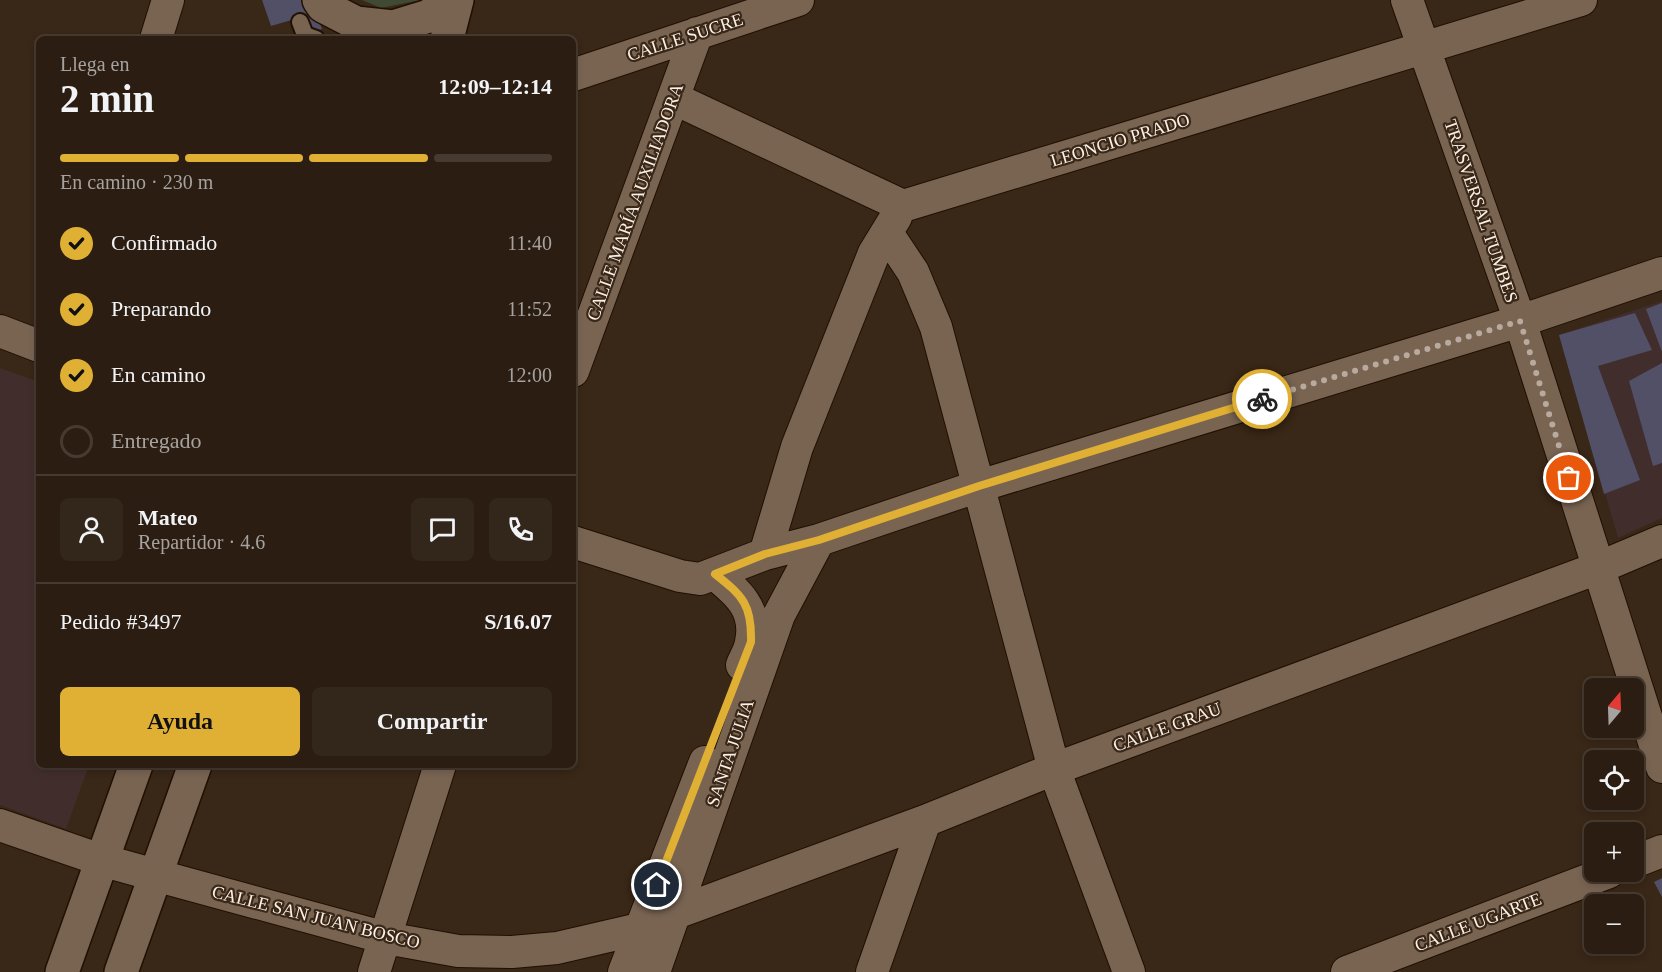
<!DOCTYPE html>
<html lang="es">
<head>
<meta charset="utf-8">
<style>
  :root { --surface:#2b1d11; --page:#33261a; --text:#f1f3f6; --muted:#a6a29f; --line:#473b31; --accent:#e0b034 }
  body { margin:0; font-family:"Times New Roman",serif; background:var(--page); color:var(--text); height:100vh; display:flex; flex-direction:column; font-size:22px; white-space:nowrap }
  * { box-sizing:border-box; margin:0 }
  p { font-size:20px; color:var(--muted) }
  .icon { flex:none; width:33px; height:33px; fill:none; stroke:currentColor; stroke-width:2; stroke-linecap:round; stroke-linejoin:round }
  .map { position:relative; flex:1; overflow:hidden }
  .sheet { position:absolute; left:36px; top:36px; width:540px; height:732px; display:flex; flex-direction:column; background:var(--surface); border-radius:9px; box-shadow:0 3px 9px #0003,0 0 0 2px var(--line) }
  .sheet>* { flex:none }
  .needle { width:39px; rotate:19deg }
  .buttons { position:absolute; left:1584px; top:678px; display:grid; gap:12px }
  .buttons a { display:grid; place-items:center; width:60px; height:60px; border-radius:9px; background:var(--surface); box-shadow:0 3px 9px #0003,0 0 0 2px var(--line); font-size:30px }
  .pin { position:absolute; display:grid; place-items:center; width:51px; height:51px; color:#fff; margin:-26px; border:3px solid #fff; border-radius:50%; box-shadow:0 2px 6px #0007 }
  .courier { position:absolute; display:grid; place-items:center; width:60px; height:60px; margin:-30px; border:4px solid #e0b034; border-radius:50%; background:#fff; color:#222; box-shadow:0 2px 8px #0007 }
  .headline em { font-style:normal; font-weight:700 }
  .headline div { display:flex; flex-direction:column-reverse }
  .headline { display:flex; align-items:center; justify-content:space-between; height:102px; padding:0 24px }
  h1 { font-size:39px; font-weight:700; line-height:45px }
  .bar { display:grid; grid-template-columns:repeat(4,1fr); gap:9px 6px; align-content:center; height:72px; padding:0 24px }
  .bar i { height:8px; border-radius:4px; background:var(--line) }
  .bar .current { background:var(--accent) }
  .bar p { grid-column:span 4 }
  .line { display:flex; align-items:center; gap:15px; padding:0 24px; border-top:2px solid var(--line) }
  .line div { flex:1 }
  .round { display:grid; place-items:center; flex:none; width:63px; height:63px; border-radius:9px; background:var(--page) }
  ol { padding:0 24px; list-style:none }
  li { display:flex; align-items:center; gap:18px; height:66px }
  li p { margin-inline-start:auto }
  li .icon { padding:6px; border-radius:50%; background:var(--accent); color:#111; stroke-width:4 }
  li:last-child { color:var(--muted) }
  li i { width:33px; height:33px; border:3px solid var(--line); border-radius:50% }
  .primary-button { display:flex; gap:12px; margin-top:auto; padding:12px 24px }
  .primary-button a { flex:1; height:69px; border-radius:9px; background:var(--accent); color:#111; font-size:24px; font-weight:700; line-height:69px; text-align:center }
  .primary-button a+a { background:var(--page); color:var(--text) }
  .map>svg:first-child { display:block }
  .education { fill:#412d2c }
  .green { fill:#3f4934 }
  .building { fill:#525067 }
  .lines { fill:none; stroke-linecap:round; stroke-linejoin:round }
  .lane-casing { stroke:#201002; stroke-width:20 }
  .street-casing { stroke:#201002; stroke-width:34 }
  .secondary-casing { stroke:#201002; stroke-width:36 }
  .lane { stroke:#796452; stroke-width:16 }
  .street { stroke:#796452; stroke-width:32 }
  .secondary { stroke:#796452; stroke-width:33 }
  .done { stroke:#b8aa9e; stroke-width:6; stroke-dasharray:0 10.8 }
  .route { stroke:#e0b034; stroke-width:8 }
  .labels { text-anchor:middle; stroke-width:4.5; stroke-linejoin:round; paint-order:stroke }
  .street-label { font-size:18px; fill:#fcf0e6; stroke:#392717 }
</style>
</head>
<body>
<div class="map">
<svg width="1662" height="972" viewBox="0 0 1662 972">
  <rect width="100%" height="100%" fill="#392717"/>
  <!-- education -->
  <path class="education" d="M1662 301V518L1618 538 1559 335Z
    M0 368 39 382V765H89L66 829 0 805Z"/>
  <!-- green -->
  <path class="green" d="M362 0H421L381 8Z"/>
  <!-- building -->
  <path class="building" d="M262 0H312L322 29 301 35 295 19 271 26Z
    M1662 303V352L1646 309Z
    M1635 313 1652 350 1598 366 1640 480 1604 494 1559 335Z
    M1662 363V463L1653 466 1629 381Z
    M1662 878V897L1654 882Z"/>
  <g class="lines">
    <defs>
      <path id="lane" d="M300 22 305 35 316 39"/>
      <path id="street" d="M1407 0 1520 321 1662 767
        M156 39 168 0
        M573 75 798 0
        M673 98 903 206 1581 0
        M887 233 913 272 936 327 1054 769 1129 972
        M0 331 39 346
        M573 371 697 33
        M573 542 680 576 700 579 765 554 819 540 979 486 1520 321 1662 273
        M765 554 797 447 874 253 896 217
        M715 574C737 592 758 609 751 642 750 650 745 658 742 665
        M0 825 101 860 155 875 386 938 458 951 512 952 557 948 639 929 673 914 925 821 1054 769 1598 568 1662 541
        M1634 862 1662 851
        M374 972 440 765
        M624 972 705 762
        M654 972 779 615 819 540
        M872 972 925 821
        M1347 972 1609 872"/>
      <path id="secondary" d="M319 0 323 6 356 23 393 27 429 16 450 0
        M447 39 457 0
        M62 972 136 765
        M121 972 195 765"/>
    </defs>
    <!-- lane casing -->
    <use href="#lane" class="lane-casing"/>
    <!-- street casing -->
    <use href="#street" class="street-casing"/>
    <!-- secondary casing -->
    <use href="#secondary" class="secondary-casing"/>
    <!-- lane -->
    <use href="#lane" class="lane"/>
    <!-- street -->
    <use href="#street" class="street"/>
    <!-- secondary -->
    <use href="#secondary" class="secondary"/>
  </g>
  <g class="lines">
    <!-- done -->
    <path class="done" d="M1262 399 1520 321 1569 478"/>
    <!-- route -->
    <path class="route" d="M657 885 751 642C752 605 743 596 715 574L765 554 819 540 979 486 1262 399"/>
  </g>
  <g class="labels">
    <!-- street labels -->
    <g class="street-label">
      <text transform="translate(685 37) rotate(-18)" y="6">CALLE SUCRE</text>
      <text transform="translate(1120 140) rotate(-17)" y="6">LEONCIO PRADO</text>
      <text transform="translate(635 202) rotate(-70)" y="6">CALLE MARÍA AUXILIADORA</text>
      <text transform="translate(1481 211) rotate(71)" y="6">TRASVERSAL TUMBES</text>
      <text transform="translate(1167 727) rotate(-20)" y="6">CALLE GRAU</text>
      <text transform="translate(730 753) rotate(-71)" y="6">SANTA JULIA</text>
      <text transform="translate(316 917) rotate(14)" y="6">CALLE SAN JUAN BOSCO</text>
      <text transform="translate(1478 922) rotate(-21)" y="6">CALLE UGARTE</text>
    </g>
  </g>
</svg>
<div class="buttons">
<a><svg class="needle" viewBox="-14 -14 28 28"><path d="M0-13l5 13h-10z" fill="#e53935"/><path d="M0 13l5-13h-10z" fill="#a6a29f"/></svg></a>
<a><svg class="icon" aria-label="locate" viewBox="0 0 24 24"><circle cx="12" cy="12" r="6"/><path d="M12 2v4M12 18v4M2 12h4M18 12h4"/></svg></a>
<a>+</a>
<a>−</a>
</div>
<div class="pin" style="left:1569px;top:478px;background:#ea580c"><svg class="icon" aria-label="bag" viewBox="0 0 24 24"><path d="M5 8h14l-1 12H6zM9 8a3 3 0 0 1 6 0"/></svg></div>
<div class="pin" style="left:657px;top:885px;background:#1f2937"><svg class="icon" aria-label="home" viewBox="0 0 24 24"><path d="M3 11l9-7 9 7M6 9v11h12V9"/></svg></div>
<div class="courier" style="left:1262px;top:399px"><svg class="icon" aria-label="bike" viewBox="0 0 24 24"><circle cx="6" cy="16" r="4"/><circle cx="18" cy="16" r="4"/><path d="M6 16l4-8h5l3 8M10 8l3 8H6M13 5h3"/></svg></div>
<section class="sheet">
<div class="headline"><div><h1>2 min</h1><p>Llega en</p></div><em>12:09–12:14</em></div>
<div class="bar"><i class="current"></i><i class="current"></i><i class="current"></i><i></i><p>En camino · 230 m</p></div>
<ol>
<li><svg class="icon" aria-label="check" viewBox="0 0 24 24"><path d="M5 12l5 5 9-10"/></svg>Confirmado<p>11:40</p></li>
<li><svg class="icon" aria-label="check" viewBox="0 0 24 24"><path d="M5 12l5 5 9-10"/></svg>Preparando<p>11:52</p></li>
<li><svg class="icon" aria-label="check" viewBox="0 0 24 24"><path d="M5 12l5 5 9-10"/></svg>En camino<p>12:00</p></li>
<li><i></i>Entregado</li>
</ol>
<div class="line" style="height:108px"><a class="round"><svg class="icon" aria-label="person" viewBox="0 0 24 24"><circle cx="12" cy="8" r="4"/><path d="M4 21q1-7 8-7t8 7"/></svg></a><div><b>Mateo</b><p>Repartidor · 4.6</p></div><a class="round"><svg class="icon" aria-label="chat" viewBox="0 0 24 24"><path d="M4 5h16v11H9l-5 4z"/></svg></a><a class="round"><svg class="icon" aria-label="phone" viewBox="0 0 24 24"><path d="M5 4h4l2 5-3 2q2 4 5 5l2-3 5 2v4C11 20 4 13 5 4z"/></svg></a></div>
<div class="line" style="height:78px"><div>Pedido #3497</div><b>S/16.07</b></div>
<div class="primary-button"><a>Ayuda</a><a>Compartir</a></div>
</section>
</div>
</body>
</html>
